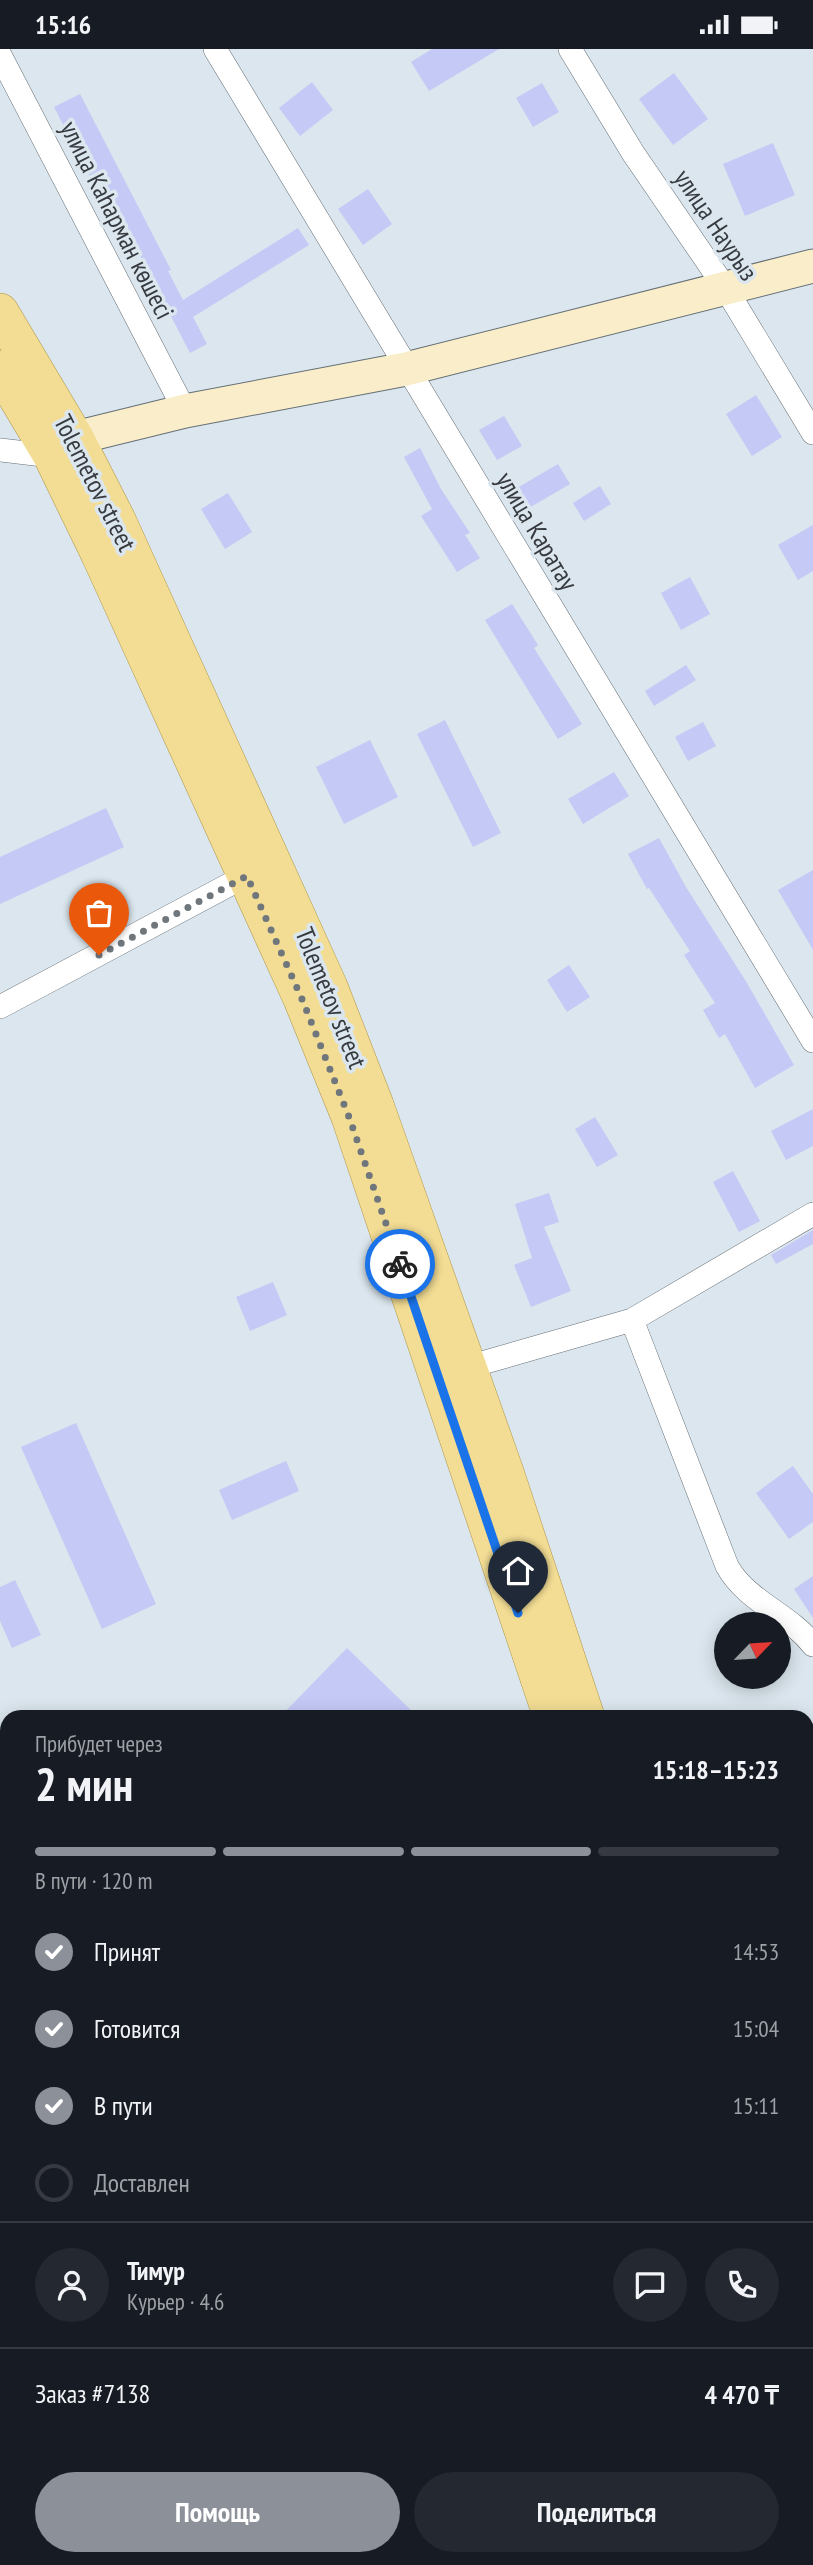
<!DOCTYPE html>
<html lang="ru">
<head>
<meta charset="utf-8">
<style>
  :root { --surface:#171b24; --page:#242831; --text:#f1f3f6; --muted:#9ea1a6; --line:#363941; --accent:#8c9099 }
  body { margin:0; font-family:"PT Sans Narrow",sans-serif; background:var(--page); color:var(--text); height:100vh; display:flex; flex-direction:column; font-size:26px; white-space:nowrap }
  * { box-sizing:border-box; margin:0 }
  p { font-size:23px; color:var(--muted) }
  .icon { flex:none; width:38px; height:38px; fill:none; stroke:currentColor; stroke-width:2; stroke-linecap:round; stroke-linejoin:round }
  .map { position:relative; flex:1; overflow:hidden }
  .side { position:absolute; left:0px; top:1661px; width:814px; height:856px; display:flex; flex-direction:column; background:var(--surface); border-radius:21px 21px 0 0; box-shadow:0 4px 18px #0003 }
  .side>* { flex:none }
  .needle { width:46px; rotate:65deg }
  .fabs { position:absolute; left:714px; top:1563px; display:grid; gap:14px }
  .fabs a { display:grid; place-items:center; width:77px; height:77px; border-radius:50%; background:var(--surface); box-shadow:0 4px 18px #0003; font-size:35px }
  .pin { position:absolute; display:grid; place-items:center; width:60px; height:60px; color:#fff; margin:-72px -30px; border-radius:50% 50% 50% 0; rotate:-45deg; box-shadow:0 0 7px #0007 }
  .pin .icon { rotate:45deg }
  .courier { position:absolute; display:grid; place-items:center; width:70px; height:70px; margin:-35px; border:5px solid #1a73e8; border-radius:50%; background:#fff; color:#222; box-shadow:0 2px 9px #0007 }
  .headline em { font-style:normal; font-weight:700 }
  .headline div { display:flex; flex-direction:column-reverse }
  .headline { display:flex; align-items:center; justify-content:space-between; height:119px; padding:0 35px }
  h1 { font-size:46px; font-weight:700; line-height:52px }
  .bar { display:grid; grid-template-columns:repeat(4,1fr); gap:10px 7px; align-content:center; height:84px; padding:0 35px }
  .bar i { height:9px; border-radius:5px; background:var(--line) }
  .bar .active { background:var(--accent) }
  .bar p { grid-column:span 4 }
  .line { display:flex; align-items:center; gap:18px; padding:0 35px; border-top:2px solid var(--line) }
  .line div { flex:1 }
  .round { display:grid; place-items:center; flex:none; width:74px; height:74px; border-radius:37px; background:var(--page) }
  ol { padding:0 35px; list-style:none }
  li { display:flex; align-items:center; gap:21px; height:77px }
  li p { margin-inline-start:auto }
  li .icon { padding:7px; border-radius:50%; background:var(--accent); color:#fff; stroke-width:4 }
  li:last-child { color:var(--muted) }
  li i { width:38px; height:38px; border:4px solid var(--line); border-radius:50% }
  .button { display:flex; gap:14px; margin-top:auto; padding:14px 35px }
  .button a { flex:1; height:80px; border-radius:42px; background:var(--accent); color:#fff; font-size:28px; font-weight:700; line-height:80px; text-align:center }
  .button a+a { background:var(--page); color:var(--text) }
  .status { display:flex; justify-content:space-between; align-items:center; height:49px; padding:0 35px; background:var(--surface); direction:ltr }
  .status svg { height:19px; fill:currentColor }
  .map>svg:first-child { display:block }
  .building { fill:#c5c9f6 }
  .lines { fill:none; stroke-linecap:round; stroke-linejoin:round }
  .street-casing { stroke:#666f76; stroke-width:24 }
  .secondary-casing { stroke:#666f76; stroke-width:35 }
  .primary-casing { stroke:#ac9547; stroke-width:38 }
  .street { stroke:#fff; stroke-width:23 }
  .secondary { stroke:#f9eec9; stroke-width:33 }
  .primary { stroke:#f3dd94; stroke-width:37 }
  .done { stroke:#70777c; stroke-width:7; stroke-dasharray:0 12.6 }
  .route { stroke:#1a73e8; stroke-width:9 }
  .labels { text-anchor:middle; stroke-width:7; stroke-linejoin:round; paint-order:stroke }
  .street-label { font-size:26px; fill:#373b3f; stroke:#dbe6ee }
</style>
</head>
<body>
<div class="status"><b>15:16</b><svg viewBox="0 0 49 12"><path d="M0 12V9h3v3zM5 12V6h3v6zM10 12V3h3v9zM15 12V0h3v12zM26 1h20v11H26zM47 4h2v5h-2z"/></svg></div>
<div class="map">
<svg width="813" height="2516" viewBox="0 0 813 2516">
  <rect width="100%" height="100%" fill="#dbe6ee"/>
  <!-- building -->
  <path class="building" d="M432 0H499L429 42 411 13Z
    M674 24 708 70 673 96 639 50Z
    M312 33 333 61 300 87 279 59Z
    M542 34 559 63 533 78 516 49Z
    M80 45 171 221 168 222 183 251 298 179 309 196 193 268 207 295 190 304 100 130 93 134 54 58Z
    M773 94 795 146 745 167 723 115Z
    M368 140 392 175 363 196 338 160Z
    M756 346 782 388 752 407 726 365Z
    M504 367 522 397 497 411 479 381Z
    M420 399 441 440 470 484 465 486 480 509 457 523 421 467 432 460 404 408Z
    M558 415 570 435 529 459 517 439Z
    M600 437 611 455 584 472 573 454Z
    M228 444 252 483 225 500 201 460Z
    M813 476V522L798 531 778 496Z
    M690 528 710 565 681 581 661 544Z
    M512 555 538 596 534 599 582 675 558 690 485 571Z
    M686 616 696 631 654 657 645 642Z
    M445 671 501 784 473 798 417 685Z
    M703 673 716 697 688 712 675 688Z
    M370 691 398 748 344 775 316 718Z
    M614 723 629 747 583 775 568 750Z
    M106 759 124 798 0 855V808Z
    M659 789 686 838 747 934 794 1016 755 1039 725 985 719 989 703 961 715 954 684 906 690 902 649 839 647 840 628 805Z
    M813 821V901L778 841Z
    M569 916 590 948 567 963 547 931Z
    M813 1060V1097L786 1111 771 1082Z
    M595 1068 618 1106 597 1118 575 1080Z
    M733 1122 760 1172 739 1183 713 1133Z
    M549 1144 559 1173 544 1178 571 1242 531 1258 514 1216 532 1209 515 1155Z
    M813 1181V1195L776 1215 771 1206Z
    M273 1233 287 1266 250 1282 236 1248Z
    M76 1374 156 1555 102 1580 21 1398Z
    M286 1412 299 1442 232 1471 219 1441Z
    M793 1417 813 1445V1473L789 1490 756 1444Z
    M813 1527V1569L794 1540Z
    M15 1531 41 1586 12 1599 0 1572V1538Z
    M347 1599 418 1668H280Z"/>
  <g class="lines">
    <defs>
      <path id="street" d="M215 0 813 992
        M570 0 633 104 726 240 813 384
        M0 6 185 362
        M0 401 52 407
        M0 958 255 822
        M632 1271 727 1517C747 1553 788 1564 813 1596
        M468 1318 632 1271 813 1165
        M0 2419 7 2415
        M147 2510 151 2516
        M503 2510 507 2516"/>
      <path id="secondary" d="M75 389 185 362 406 320 813 217"/>
      <path id="primary" d="M0 263 75 389 117 471 329 938 375 1056 505 1423 586 1668
        M0 320 52 407 100 506 302 950 350 1068 552 1668
        M807 2310 813 2328
        M807 2413 813 2431"/>
    </defs>
    <!-- street casing -->
    <use href="#street" class="street-casing"/>
    <!-- secondary casing -->
    <use href="#secondary" class="secondary-casing"/>
    <!-- primary casing -->
    <use href="#primary" class="primary-casing"/>
    <!-- street -->
    <use href="#street" class="street"/>
    <!-- secondary -->
    <use href="#secondary" class="secondary"/>
    <!-- primary -->
    <use href="#primary" class="primary"/>
  </g>
  <g class="lines">
    <!-- done -->
    <path class="done" d="M99 906 247 827 302 950 349 1068 400 1215"/>
    <!-- route -->
    <path class="route" d="M400 1215 518 1564"/>
  </g>
  <g class="labels">
    <!-- street labels -->
    <g class="street-label">
      <text transform="translate(117 171) rotate(63)" y="9">улица Каһарман көшесі</text>
      <text transform="translate(716 176) rotate(56)" y="9">улица Наурыз</text>
      <text transform="translate(95 434) rotate(63)" y="9">Tolemetov street</text>
      <text transform="translate(537 482) rotate(59)" y="9">улица Каратау</text>
      <text transform="translate(331 949) rotate(68)" y="9">Tolemetov street</text>
    </g>
  </g>
</svg>
<div class="fabs">
<a><svg class="needle" viewBox="-14 -14 28 28"><path d="M0-13l5 13h-10z" fill="#e53935"/><path d="M0 13l5-13h-10z" fill="#9ea1a6"/></svg></a>
</div>
<div class="pin" style="left:99px;top:906px;background:#ea580c"><svg class="icon" aria-label="bag" viewBox="0 0 24 24"><path d="M5 8h14l-1 12H6zM9 8a3 3 0 0 1 6 0"/></svg></div>
<div class="pin" style="left:518px;top:1564px;background:#1f2937"><svg class="icon" aria-label="home" viewBox="0 0 24 24"><path d="M3 11l9-7 9 7M6 9v11h12V9"/></svg></div>
<div class="courier" style="left:400px;top:1215px"><svg class="icon" aria-label="bike" viewBox="0 0 24 24"><circle cx="6" cy="16" r="4"/><circle cx="18" cy="16" r="4"/><path d="M6 16l4-8h5l3 8M10 8l3 8H6M13 5h3"/></svg></div>
<section class="side">
<div class="headline"><div><h1>2 мин</h1><p>Прибудет через</p></div><em>15:18–15:23</em></div>
<div class="bar"><i class="active"></i><i class="active"></i><i class="active"></i><i></i><p>В пути · 120 m</p></div>
<ol>
<li><svg class="icon" aria-label="check" viewBox="0 0 24 24"><path d="M5 12l5 5 9-10"/></svg>Принят<p>14:53</p></li>
<li><svg class="icon" aria-label="check" viewBox="0 0 24 24"><path d="M5 12l5 5 9-10"/></svg>Готовится<p>15:04</p></li>
<li><svg class="icon" aria-label="check" viewBox="0 0 24 24"><path d="M5 12l5 5 9-10"/></svg>В пути<p>15:11</p></li>
<li><i></i>Доставлен</li>
</ol>
<div class="line" style="height:126px"><a class="round"><svg class="icon" aria-label="person" viewBox="0 0 24 24"><circle cx="12" cy="8" r="4"/><path d="M4 21q1-7 8-7t8 7"/></svg></a><div><b>Тимур</b><p>Курьер · 4.6</p></div><a class="round"><svg class="icon" aria-label="chat" viewBox="0 0 24 24"><path d="M4 5h16v11H9l-5 4z"/></svg></a><a class="round"><svg class="icon" aria-label="phone" viewBox="0 0 24 24"><path d="M5 4h4l2 5-3 2q2 4 5 5l2-3 5 2v4C11 20 4 13 5 4z"/></svg></a></div>
<div class="line" style="height:91px"><div>Заказ #7138</div><b>4 470 ₸</b></div>
<div class="button"><a>Помощь</a><a>Поделиться</a></div>
</section>
</div>
</body>
</html>
